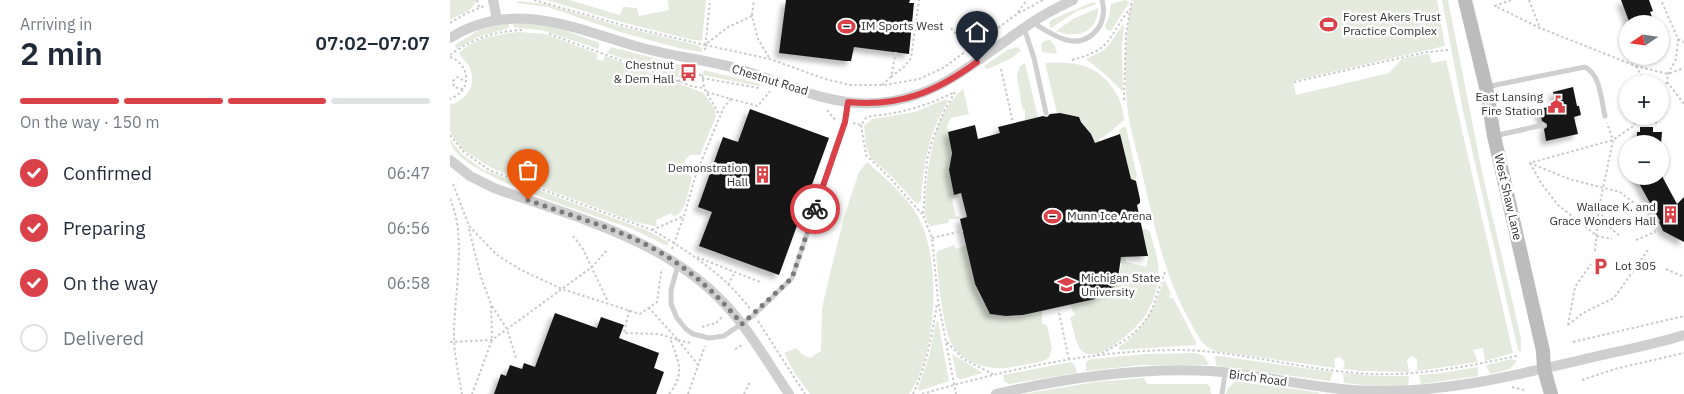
<!DOCTYPE html>
<html lang="en">
<head>
<meta charset="utf-8">
<style>
  :root { --surface:#fff; --page:#f2f2f3; --text:#1f2937; --muted:#747a83; --line:#e0e1e3; --accent:#db4149 }
  body { margin:0; font-family:"IBM Plex Sans",sans-serif; background:var(--page); color:var(--text); height:100vh; display:flex; flex-direction:column; font-size:19px; white-space:nowrap }
  * { box-sizing:border-box; margin:0 }
  p { font-size:16px; color:var(--muted) }
  .icon { flex:none; width:28px; height:28px; fill:none; stroke:currentColor; stroke-width:2; stroke-linecap:round; stroke-linejoin:round }
  .map { position:relative; flex:1; overflow:hidden }
  .side { display:flex; flex-direction:column; background:var(--surface); width:450px }
  .side>* { flex:none }
  .needle { width:32px; rotate:257deg }
  .fabs { position:absolute; left:1169px; top:15px; display:grid; gap:10px }
  .fabs a { display:grid; place-items:center; width:50px; height:50px; border-radius:50%; background:var(--surface); box-shadow:0 1px 4px #0004; font-size:25px }
  .pin { position:absolute; display:grid; place-items:center; width:42px; height:42px; color:#fff; margin:-51px -21px; border-radius:50% 50% 50% 0; rotate:-45deg; box-shadow:0 0 5px #0007 }
  .pin .icon { rotate:45deg }
  .courier { position:absolute; display:grid; place-items:center; width:50px; height:50px; margin:-25px; border:4px solid #db4149; border-radius:50%; background:#fff; color:#222; box-shadow:0 1px 6px #0007 }
  .summary em { font-style:normal; font-weight:600 }
  .summary div { display:flex; flex-direction:column-reverse }
  .summary { display:flex; align-items:center; justify-content:space-between; height:85px; padding:0 20px }
  h1 { font-size:32px; font-weight:600; line-height:38px }
  .bar { display:grid; grid-template-columns:repeat(4,1fr); gap:8px 5px; align-content:center; height:60px; padding:0 20px }
  .bar i { height:6px; border-radius:4px; background:var(--line) }
  .bar .current { background:var(--accent) }
  .bar p { grid-column:span 4 }
  ol { padding:0 20px; list-style:none }
  li { display:flex; align-items:center; gap:15px; height:55px }
  li p { margin-inline-start:auto }
  li .icon { padding:5px; border-radius:50%; background:var(--accent); color:#fff; stroke-width:4 }
  li:last-child { color:var(--muted) }
  li i { width:28px; height:28px; border:2px solid var(--line); border-radius:50% }
  main { display:flex; flex:1; min-height:0 }
  .map>svg:first-child { display:block }
  .green { fill:#e4eade }
  .building { fill:#191919; filter:url(#shadow) }
  .lines { fill:none; stroke-linecap:round; stroke-linejoin:round }
  .path { stroke:#c9c9c9; stroke-width:2; stroke-dasharray:2.5 2.5; stroke-linecap:butt }
  .lane { stroke:#cfcfcf; stroke-width:5 }
  .street { stroke:#cfcfcf; stroke-width:10 }
  .secondary { stroke:#bcbcbc; stroke-width:14 }
  .done { stroke:#7a7a7a; stroke-width:5; stroke-dasharray:0 9 }
  .route { stroke:#db4149; stroke-width:6 }
  .labels { text-anchor:middle; stroke-width:5; stroke-linejoin:round; paint-order:stroke }
  .poi-label { font-size:12px; fill:#323232; stroke:#fff; text-anchor:start }
  .street-label { font-size:12px; fill:#323232; stroke:#fff }
</style>
</head>
<body>
<main>
<section class="side">
<div class="summary"><div><h1>2 min</h1><p>Arriving in</p></div><em>07:02–07:07</em></div>
<div class="bar"><i class="current"></i><i class="current"></i><i class="current"></i><i></i><p>On the way · 150 m</p></div>
<ol>
<li><svg class="icon" aria-label="check" viewBox="0 0 24 24"><path d="M5 12l5 5 9-10"/></svg>Confirmed<p>06:47</p></li>
<li><svg class="icon" aria-label="check" viewBox="0 0 24 24"><path d="M5 12l5 5 9-10"/></svg>Preparing<p>06:56</p></li>
<li><svg class="icon" aria-label="check" viewBox="0 0 24 24"><path d="M5 12l5 5 9-10"/></svg>On the way<p>06:58</p></li>
<li><i></i>Delivered</li>
</ol>
</section>
<div class="map">
<svg width="1234" height="394" viewBox="0 0 1234 394">
  <defs>
    <filter id="shadow"><feDropShadow dx="-4.5" dy="4.5" stdDeviation="2.5" flood-color="#0004"/></filter>
  </defs>
  <rect width="100%" height="100%" fill="#fff"/>
  <!-- green -->
  <path class="green" d="M0 0H26C25 11 8 15 0 20Z
    M96 0H119L170 15 173 7 187 8 189 16 219 10 218 0H256L252 41 239 39 171 22Z
    M675 0 678 1 679 3 661 31 656 29 655 26 659 18 661 4Z
    M684 0H987L995 46 843 81 846 95 939 73 952 59 976 54H979L982 63 996 60 1063 353 1035 361 1033 348 1023 350 1028 362 967 371V359L962 356 957 360 959 372 911 371 893 369 895 362 890 357 884 359 885 368 765 351C751 346 746 332 739 320 712 270 704 223 691 168 686 148 679 126 677 105 675 84 674 16 684 0Z
    M992 0H998L1032 172 1071 338V352L1068 350 1013 111Z
    M69 1 95 4 173 27 247 45 252 48V52L229 48 173 33 98 7 66 3Z
    M643 2 647 4 627 11 601 28 600 27 599 22 603 19Z
    M648 8C648 33 626 39 606 31L623 19Z
    M63 21 103 26 149 43V49L91 30 66 28 63 26Z
    M59 22V27L56 29 28 37 6 49 5 45 29 30Z
    M673 24 674 27 672 47 673 90 672 91 655 74 636 59 654 50 661 42Z
    M69 32 95 34 148 54 146 59 153 61 155 56 254 93 265 110 266 116 250 155H240L235 160 234 171 242 177C238 190 237 211 224 217L221 213 206 220 207 225 205 226 185 222 58 175 40 167 21 155 12 149 0 132V105C17 100 28 83 19 66 16 61 11 58 9 53 23 38 50 34 69 32Z
    M600 40 605 46 607 54 592 52 591 44 594 41Z
    M161 47 231 65 228 77H224L157 53Z
    M567 47 571 50 562 58 540 68 536 69 534 66 557 50Z
    M575 63 588 117 575 120V110L572 108 567 76 570 66Z
    M595 63C607 63 619 62 630 65 655 71 673 95 674 120L655 136 649 139 650 143 644 145C642 133 634 127 629 117L607 113Z
    M254 70 310 84V86L257 76 253 74Z
    M513 89 519 114 501 118 497 126 502 146 499 170 504 195 508 194 509 197 502 199 506 217 509 216 510 219H499L498 223 481 226C472 219 475 203 476 193 478 160 485 111 513 89Z
    M496 99 498 101C478 134 474 163 471 201L467 204 440 175 420 157 416 147 414 126 422 119 465 112Z
    M673 127H676L687 176 685 181 681 180 669 135V131Z
    M0 139 12 154 32 169 196 230 218 242V245L217 246C205 240 194 234 182 229 151 216 0 175 0 139Z
    M417 162C435 178 455 194 467 215 492 257 488 354 459 394H360L344 372 334 353 346 348 353 355 360 358 371 351 372 308 381 270 394 217 409 172Z
    M692 229H697L700 232C704 248 711 264 708 281 706 293 702 305 695 316 686 329 648 365 632 351 626 346 623 326 620 318L625 315 620 305 645 299 667 285 671 266 670 257H675L676 262 697 267 698 253Z
    M504 245 506 249 516 245C522 270 524 311 556 316 568 318 580 314 592 311V324L597 325 602 348 599 358C591 363 572 365 562 367 541 371 515 365 503 346 492 329 488 276 486 255L488 251Z
    M715 281 721 294 719 295 720 298H723L746 342V345L669 350V347C693 330 705 309 713 282Z
    M488 321 499 381 469 391 468 388 479 356 486 322Z
    M745 353 754 356 759 365H693L636 371V362L642 359 697 354Z
    M502 354 533 373 511 379 507 378Z
    M765 356H769L883 372 880 381 766 366Z
    M1062 359 1067 361 1060 369 1040 374 1036 365Z
    M621 362 625 365 627 373 559 384 554 381 553 375Z
    M1028 367V376L971 384 969 375 992 373Z
    M893 373 928 376H959L958 386H925L894 383Z
    M694 378 697 384H757L760 386 761 394H573L645 382Z
    M787 381 866 392 871 394H776L778 388Z"/>
  <!-- building -->
  <path class="building" d="M336 0H460L459 3H464L459 54 404 47 401 61H395L329 53Z
    M1171 0H1199L1203 11 1200 12 1205 24H1180Z
    M1123 87 1127 106H1129L1131 115 1124 117 1128 134 1096 141 1094 129 1097 127V124L1092 121 1089 109 1107 105 1103 92Z
    M300 109 379 138 329 275 249 246 262 212 248 207 273 137 288 142Z
    M610 113 629 117 631 122 641 134 645 143 670 134 681 179 686 181 690 199V203L687 205 698 256 671 257 667 285 645 299 573 315 556 316 540 314 525 284 510 219 517 217 511 193 504 195 499 170 502 153 498 132 525 125 528 139 550 133 548 127 593 116 597 117 600 114Z
    M1190 127H1203V132H1212L1211 144H1187V132H1190Z
    M1185 176H1212L1227 204 1234 197V242L1213 231 1209 222 1210 221Z
    M105 313 147 328 151 317 174 325 169 338 209 353 204 368 214 372 206 394H44L51 374 56 376 60 365 72 369 74 363 85 367Z"/>
  <g class="lines">
    <!-- path -->
    <path class="path" d="M27 0 29 7
      M84 0 183 28 255 45 278 27 302 16 308 39 320 59
      M1061 0 1045 6 1090 28 1186 66 1218 74 1234 68
      M1079 0 1090 28
      M568 12 577 0
      M302 15 304 0
      M0 23 17 13 34 6
      M501 28 519 51
      M99 34 244 87 254 88
      M1228 39 1234 42
      M255 45 320 59 375 79 400 85H435L469 79 493 68 567 14 593 0
      M255 50 260 0
      M0 55C22 39 45 31 72 30
      M0 57C21 65 22 91 0 99
      M622 60C662 49 656 41 678 11
      M1186 66 1196 84
      M551 69 563 123
      M441 77 455 66 461 58 469 0
      M252 78 309 88
      M229 82 232 70 251 75
      M844 82 977 52 999 50
      M1217 82 1234 104
      M432 85 441 77 446 52
      M13 89 4 87 3 81 8 77 16 82
      M257 92 281 99 274 107 270 116
      M505 92 494 111 482 141 477 160 473 215 482 238 488 300 506 394
      M1210 92 1217 82 1218 74 1226 59 1228 39 1211 0
      M281 99 308 106 320 91
      M674 100 676 33 682 0
      M377 110 386 121
      M1206 116V124
      M403 123 411 125 416 118 421 116C453 113 476 106 505 92
      M411 125 416 155 439 177 472 214
      M0 135 14 152 39 170 202 230C237 250 276 276 300 309
      M1080 163 1091 183 1108 205 1147 236 1162 239
      M3 184 19 226 47 255 71 270 112 289 190 314 207 302 211 273 213 269
      M0 199C18 237 3 299 4 341 5 358 9 377 12 394
      M1150 210 1156 224 1171 237
      M19 229 31 277 41 304 42 340 22 394
      M202 230 234 216
      M123 236 133 249 158 302
      M482 238 513 231
      M1186 240 1205 232 1206 224 1201 216 1170 192 1119 179 1080 163 1163 140 1182 127 1191 116
      M222 249 234 216 246 174 270 116 254 88 252 72
      M1145 251 1149 208 1163 140 1157 123
      M247 257 310 282
      M1216 269 1234 277
      M278 285 285 272
      M42 306 57 329 66 358
      M608 308 619 360
      M179 310 174 333 209 334 228 340 199 308
      M308 321 355 394
      M1118 325 1133 313 1164 298 1198 250
      M1118 325 1125 287 1141 264
      M252 327 266 323 272 317
      M228 340 241 343
      M228 340 249 366
      M0 342 42 340 142 267 158 249
      M497 342 513 359 543 374
      M1123 342 1234 316
      M285 349 294 344
      M647 355C667 346 687 335 699 315 706 302 709 286 715 272
      M1132 380 1165 369 1234 353
      M1062 387 1074 390
      M219 394C236 373 228 361 220 338
      M238 394 255 346
      M294 394 300 382
      M463 394C477 363 482 336 487 303
      M472 394C555 370 641 350 729 350 793 351 856 371 921 374 970 376 1019 366 1067 356"/>
    <!-- lane -->
    <path class="lane" d="M582 22C603 35 630 55 649 27 654 18 655 10 652 0
      M574 28 584 58 596 113
      M1036 87 1135 67C1151 75 1151 101 1155 116
      M1044 136 1093 125
      M228 265 221 290V304L227 318 236 329 243 334 259 338 274 336 304 315 342 278 395 122 398 102
      M772 394 775 373"/>
    <!-- street -->
    <path class="street" d="M43 0 46 15
      M0 38C61 0 119 26 182 45 217 56 254 59 289 69 334 83 380 107 428 103 489 98 526 60 574 28 589 17 606 8 623 0
      M0 160 20 176 44 188C124 217 212 238 273 302 299 329 318 363 339 394
      M546 394C615 378 689 367 760 371 817 375 872 391 929 391 996 392 1062 376 1127 361 1163 352 1199 346 1234 335"/>
    <!-- secondary -->
    <path class="secondary" d="M1015 0 1036 87 1044 136 1093 351 1094 369 1101 394"/>
  </g>
  <g class="lines">
    <!-- done -->
    <path class="done" d="M78 200C121 216 167 228 206 250 240 269 268 295 292 324L342 278 365 209"/>
    <!-- route -->
    <path class="route" d="M365 209 395 122 398 102C450 107 486 92 527 62"/>
  </g>
  <!-- icons -->
  <defs>
    <symbol id="stadium-bare" viewBox="-9 -9 18 18"><path d="M0-5a6.5 5 0 1 0 0 10a6.5 5 0 1 0 0-10ZM-3.5-1.8h7v3.6h-7Z" fill="#db4149" stroke="#fff" stroke-width="2.5" paint-order="stroke"/></symbol>
    <symbol id="bus-bare" viewBox="-9 -9 18 18"><path d="M-5-6H5V4H4V6H2V4H-2V6H-4V4H-5ZM-3.5-4V0h7V-4ZM-3.5 1.2v1.5H-2V1.2ZM2 1.2v1.5H3.5V1.2Z" fill="#db4149" stroke="#fff" stroke-width="2.5" paint-order="stroke"/></symbol>
    <symbol id="civic-bare" viewBox="-9 -9 18 18"><path d="M-.6-6.5H3V-4.5H.6V-3L4-1V1h2V6H-6V1h2V-1L-.6-3ZM-1.2 2.5V6h2.4V2.5Z" fill="#db4149" stroke="#fff" stroke-width="2.5" paint-order="stroke"/></symbol>
    <symbol id="building-bare" viewBox="-9 -9 18 18"><path d="M-4-6H4V6H1V3H-1V6H-4ZM-2.5-4.3h1.7v1.8h-1.7ZM.8-4.3h1.7v1.8H.8ZM-2.5-1h1.7V.8h-1.7ZM.8-1h1.7V.8H.8Z" fill="#db4149" stroke="#fff" stroke-width="2.5" paint-order="stroke"/></symbol>
    <symbol id="parking-bare" viewBox="-9 -9 18 18"><path d="M-3.5-5.5H1a3.5 3.5 0 0 1 0 7H-1V5.5H-3.5ZM-1-3.4V-.6H.8a1.4 1.4 0 0 0 0-2.8Z" fill="#db4149" stroke="#fff" stroke-width="2.5" paint-order="stroke"/></symbol>
    <symbol id="university-bare" viewBox="-9 -9 18 18"><path d="M0-5L7-2L0 1L-7-2ZM-4 1L0 2.5L4 1V4Q0 6-4 4Z" fill="#db4149" stroke="#fff" stroke-width="2.5" paint-order="stroke"/></symbol>
  </defs>
  <g fill-rule="evenodd">
    <use href="#stadium-bare" x="866" y="12" width="25" height="25"/>
    <use href="#stadium-bare" x="384" y="14" width="25" height="25"/>
    <use href="#bus-bare" x="226" y="60" width="25" height="25"/>
    <use href="#civic-bare" x="1094" y="92" width="25" height="25"/>
    <use href="#building-bare" x="300" y="162" width="25" height="25"/>
    <use href="#building-bare" x="1208" y="202" width="25" height="25"/>
    <use href="#stadium-bare" x="590" y="204" width="25" height="25"/>
    <use href="#parking-bare" x="1138" y="254" width="25" height="25"/>
    <use href="#university-bare" x="604" y="272" width="25" height="25"/>
  </g>
  <g class="labels">
    <!-- poi labels -->
    <g class="poi-label">
      <text x="893" y="21">Forest Akers Trust<tspan x="893" dy="14">Practice Complex</tspan></text>
      <text x="411" y="30">IM Sports West</text>
      <text x="224" y="69" text-anchor="end">Chestnut<tspan x="224" dy="14">&amp; Dem Hall</tspan></text>
      <text x="1093" y="101" text-anchor="end">East Lansing<tspan x="1093" dy="14">Fire Station</tspan></text>
      <text x="298" y="172" text-anchor="end">Demonstration<tspan x="298" dy="14">Hall</tspan></text>
      <text x="1206" y="211" text-anchor="end">Wallace K. and<tspan x="1206" dy="14">Grace Wonders Hall</tspan></text>
      <text x="617" y="220">Munn Ice Arena</text>
      <text x="1165" y="270">Lot 305</text>
      <text x="631" y="282">Michigan State<tspan x="631" dy="14">University</tspan></text>
    </g>
    <!-- street labels -->
    <g class="street-label">
      <text transform="translate(320 80) rotate(17)" y="4">Chestnut Road</text>
      <text transform="translate(1058 197) rotate(77)" y="4">West Shaw Lane</text>
      <text transform="translate(808 378) rotate(8)" y="4">Birch Road</text>
    </g>
  </g>
</svg>
<div class="fabs">
<a><svg class="needle" viewBox="-14 -14 28 28"><path d="M0-13l5 13h-10z" fill="#e53935"/><path d="M0 13l5-13h-10z" fill="#747a83"/></svg></a>
<a>+</a>
<a>−</a>
</div>
<div class="pin" style="left:78px;top:200px;background:#ea580c"><svg class="icon" aria-label="bag" viewBox="0 0 24 24"><path d="M5 8h14l-1 12H6zM9 8a3 3 0 0 1 6 0"/></svg></div>
<div class="pin" style="left:527px;top:62px;background:#1f2937"><svg class="icon" aria-label="home" viewBox="0 0 24 24"><path d="M3 11l9-7 9 7M6 9v11h12V9"/></svg></div>
<div class="courier" style="left:365px;top:209px"><svg class="icon" aria-label="bike" viewBox="0 0 24 24"><circle cx="6" cy="16" r="4"/><circle cx="18" cy="16" r="4"/><path d="M6 16l4-8h5l3 8M10 8l3 8H6M13 5h3"/></svg></div>
</div>
</main>
</body>
</html>
